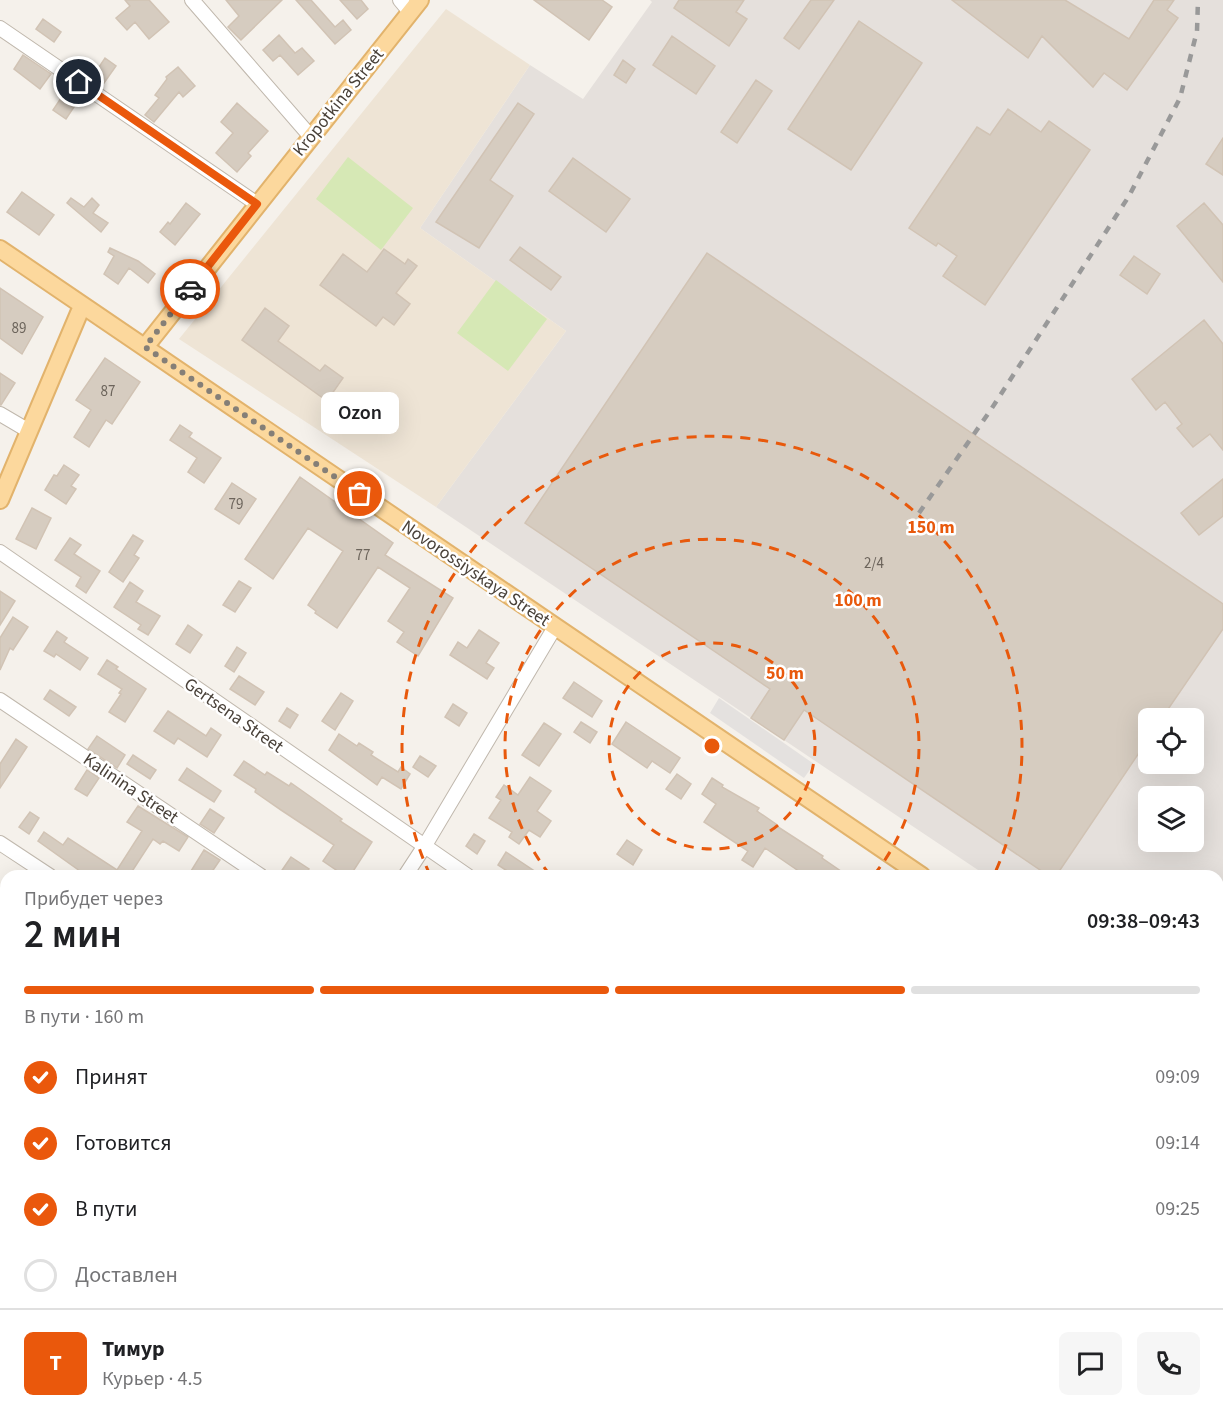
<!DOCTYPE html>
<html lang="ru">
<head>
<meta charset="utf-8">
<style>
  :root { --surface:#fff; --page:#f6f6f6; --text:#202124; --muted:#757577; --line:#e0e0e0; --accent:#ea580c }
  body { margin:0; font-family:"Source Sans 3",sans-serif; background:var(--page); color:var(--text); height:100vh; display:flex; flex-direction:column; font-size:22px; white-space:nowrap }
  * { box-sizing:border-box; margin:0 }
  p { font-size:20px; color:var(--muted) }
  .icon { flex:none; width:33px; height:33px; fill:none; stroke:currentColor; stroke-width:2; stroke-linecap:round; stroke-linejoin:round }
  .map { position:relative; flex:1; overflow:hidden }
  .details { position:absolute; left:0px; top:870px; width:1224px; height:558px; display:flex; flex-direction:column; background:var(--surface); border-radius:18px 18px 0 0; box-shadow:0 6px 24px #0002 }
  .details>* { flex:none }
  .tools { position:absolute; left:1138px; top:708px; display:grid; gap:12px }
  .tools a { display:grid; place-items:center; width:66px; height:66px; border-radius:9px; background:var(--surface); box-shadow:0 6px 24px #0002; font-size:30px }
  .pin { position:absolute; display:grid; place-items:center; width:51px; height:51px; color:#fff; margin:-26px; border:3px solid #fff; border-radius:50%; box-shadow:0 2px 6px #0007 }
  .courier { position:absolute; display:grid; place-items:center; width:60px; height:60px; margin:-30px; border:4px solid #ea580c; border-radius:50%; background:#fff; color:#222; box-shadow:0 2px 8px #0007 }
  .bubble { position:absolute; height:42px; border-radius:9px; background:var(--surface); box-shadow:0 6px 24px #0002; font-size:20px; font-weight:600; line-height:42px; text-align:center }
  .head em { font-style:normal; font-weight:600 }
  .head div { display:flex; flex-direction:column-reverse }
  .head { display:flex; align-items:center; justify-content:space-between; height:102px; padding:0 24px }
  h1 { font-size:39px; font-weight:600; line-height:45px }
  .bar { display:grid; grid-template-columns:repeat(4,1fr); gap:9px 6px; align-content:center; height:72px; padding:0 24px }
  .bar i { height:8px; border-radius:4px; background:var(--line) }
  .bar .on { background:var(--accent) }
  .bar p { grid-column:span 4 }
  .line { display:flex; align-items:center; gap:15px; padding:0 24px; border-top:2px solid var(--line) }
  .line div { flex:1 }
  .round { display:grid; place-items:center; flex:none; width:63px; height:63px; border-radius:9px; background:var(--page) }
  ol { padding:0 24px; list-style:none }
  li { display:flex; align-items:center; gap:18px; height:66px }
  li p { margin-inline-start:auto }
  li .icon { padding:6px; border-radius:50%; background:var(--accent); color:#fff; stroke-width:4 }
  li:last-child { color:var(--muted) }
  li i { width:33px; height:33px; border:3px solid var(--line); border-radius:50% }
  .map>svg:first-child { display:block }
  .industrial { fill:#e5e0dc; fill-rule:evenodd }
  .education { fill:#eee4d5 }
  .green { fill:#d6e8b5 }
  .parking { fill:#e4e1df }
  .building { fill:#d6ccc0; stroke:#d1c3b4; stroke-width:1.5 }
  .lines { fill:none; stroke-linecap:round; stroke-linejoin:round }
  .minor-casing { stroke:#c0b8ad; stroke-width:16 }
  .major-casing { stroke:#e2b36c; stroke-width:20 }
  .minor { stroke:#fff; stroke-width:14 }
  .major { stroke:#fcd89d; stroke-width:16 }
  .rail { stroke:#999; stroke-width:4.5; stroke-dasharray:8 8; stroke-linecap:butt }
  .done { stroke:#857f77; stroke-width:6; stroke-dasharray:0 10.8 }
  .route { stroke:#ea580c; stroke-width:8 }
  .ring { fill:none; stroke:#e8590c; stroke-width:3; stroke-dasharray:10 8 }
  .labels { text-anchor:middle; stroke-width:5; stroke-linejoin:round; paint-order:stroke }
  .number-label { font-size:15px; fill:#6c645b }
  .street-label { font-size:18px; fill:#494139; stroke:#fff }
  .centre { fill:#e8590c; stroke:#fff; stroke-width:3 }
  .ring-label { font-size:18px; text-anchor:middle; font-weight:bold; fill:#e8590c; stroke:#fff; stroke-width:5; stroke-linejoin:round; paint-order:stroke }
</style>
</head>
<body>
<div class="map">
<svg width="1223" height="1428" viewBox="0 0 1223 1428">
  <rect width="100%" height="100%" fill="#f5f1eb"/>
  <!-- industrial -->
  <path class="industrial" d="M650 0H1223V1037L1218 1033V876H987L436 507 566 331 420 228 530 65 583 99 652 2ZM1149 718H1194V764H1149ZM1149 796H1194V842H1149Z"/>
  <!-- education -->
  <path class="education" d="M446 9 530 65 420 228 566 331 436 507 179 339Z"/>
  <!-- green -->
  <path class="green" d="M348 157 413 208 381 250 316 199Z
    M496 280 547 319 508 371 457 333Z"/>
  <!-- parking -->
  <path class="parking" d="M719 698 814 764 804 778 710 713Z"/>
  <!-- building -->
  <path class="building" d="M125 0H149L169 22 149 39 135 22 127 30 116 18 130 6Z
    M226 0H282L241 40 228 27 239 16Z
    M296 0H311L335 27 343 20 351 30 335 44Z
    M340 0H361L368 9 357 19Z
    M534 0H602L612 7 589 40Z
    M679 0H744L736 12 747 19 729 46 674 8Z
    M811 0H834L799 49 784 38Z
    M952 0H1065L1129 39 1154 0H1174L1167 10 1178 18 1127 90 1104 73 1093 87 1042 36 1028 58Z
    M43 19 61 32 54 42 36 29Z
    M859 21 922 63 851 170 788 129Z
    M279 35 295 53 302 48 314 61 298 75 280 55 273 61 263 50Z
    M672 36 715 66 696 94 653 65Z
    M23 55 51 74 40 89 14 69Z
    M105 58 116 66 104 83 93 76Z
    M623 60 635 69 626 83 614 75Z
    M178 67 195 86 183 97 179 92 154 122 145 115 159 98 155 95 167 79 166 77Z
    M756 80 772 91 737 143 721 132Z
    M69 86 82 95 66 119 53 110Z
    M237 103 268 131 248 153 251 156 237 172 216 153 233 133 221 122Z
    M518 103 534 114 490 180 513 196 479 248 436 222Z
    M1008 109 1041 132 1049 121 1090 150 985 305 943 276 957 256 938 243 936 246 909 228 977 127 990 135Z
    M1223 138V175L1206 164Z
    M573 158 630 199 606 232 549 191Z
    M22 192 54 215 39 235 7 212Z
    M71 198 84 207 92 198 99 205 93 213 108 223 101 232 67 203Z
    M186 203 200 214 175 245 160 232 168 222 170 224Z
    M1204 203 1223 225V282L1177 226Z
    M520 247 561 277 551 290 510 260Z
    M110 248 138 261 155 274 148 283 129 268 118 284 104 274 114 256 108 252Z
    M384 249 405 264 408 259 417 266 396 293 410 304 394 325 383 317 376 326 320 285 343 254 367 272Z
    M707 253 1223 604V629L1162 718H1149V738L1056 876H1049L804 710 784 740 751 718 770 689 525 523Z
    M1134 256 1160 274 1147 294 1120 275Z
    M0 288 43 317 22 354 0 338Z
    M265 308 289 326 278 341 320 371 325 365 343 378 327 401 242 340Z
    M1204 320 1223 344V450L1210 434 1193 447 1177 428 1182 424 1165 402 1156 410 1132 379Z
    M105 358 140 382 112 424 106 420 89 447 74 437 91 410 76 400Z
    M0 373 15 383 1 405H0Z
    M180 425 192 433 189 437 221 458 204 483 188 472 197 458 170 440Z
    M64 465 79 475 71 486 76 489 66 504 45 490 54 475 57 476Z
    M300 477 393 543 385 555 453 598 418 656 397 642 404 632 388 621 410 588 378 567 337 628 315 613 316 611 308 605 343 551 308 528 273 579 245 559Z
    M1223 479V516L1199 535 1181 513Z
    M232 483 256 499 239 524 215 509Z
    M32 508 51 518 36 549 16 539Z
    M133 535 143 541 134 555 139 558 123 582 109 572Z
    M70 538 81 545 74 554 100 571 86 593 76 586 81 577 55 560Z
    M239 581 251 588 235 612 223 605Z
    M130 582 143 591 136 602 160 616 148 635 138 629 141 625 114 607Z
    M0 591 15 601 0 625Z
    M13 617 28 627 13 650 10 648 0 670V638Z
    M188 625 202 635 190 653 176 644Z
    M479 630 499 643 486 663 494 668 487 679 450 655 458 642 467 648Z
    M57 631 67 638 64 642 88 658 80 670 56 654 54 657 44 651Z
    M237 647 246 653 234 672 225 666Z
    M107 660 118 667 116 669 146 689 125 722 109 712 121 694 119 693 122 689 98 674Z
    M239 676 264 692 255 705 230 689Z
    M574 682 602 701 592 717 563 698Z
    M50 690 76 707 69 716 44 699Z
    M341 693 353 701 335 730 322 721Z
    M453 704 467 713 459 726 445 717Z
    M287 708 298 715 290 728 279 721Z
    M168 711 206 736 211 728 221 735 207 757 178 738 174 744 154 731Z
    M581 722 597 732 590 743 574 732Z
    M626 722 680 758 670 773 652 761 647 768 612 744Z
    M544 723 561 734 539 766 522 755Z
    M339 734 357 746 359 743 373 752 371 755 398 772 401 767 410 774 401 789 382 777 377 785 329 750Z
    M97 736 125 755 117 768 88 749Z
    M16 739 27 747 0 788V764Z
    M133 755 156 770 150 779 127 764Z
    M420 756 436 766 428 777 413 767Z
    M244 761 265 775 267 772 289 786 291 783 342 819 340 821 372 842 350 876H345L323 861 334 845 281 810 255 792 256 789 234 775Z
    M187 768 221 791 214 802 179 780Z
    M87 770 99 778 87 796 75 789Z
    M677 774 691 784 681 799 666 789Z
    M530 777 551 791 537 811 551 821 540 837 529 830 519 844 509 837 512 832 489 818 501 800 496 797 504 785 518 795Z
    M712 778 723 785 722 787 759 808 757 811 776 824 775 825 823 856 822 858 848 876H806L765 848 753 867 742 860 748 851 704 822 716 804 702 794Z
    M138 806 188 837 179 851 163 841 160 844 153 839 129 876H87L38 841 44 832 63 845 68 838 117 870 142 831 127 822Z
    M210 809 224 818 214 833 200 824Z
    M30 812 39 818 29 834 19 827Z
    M474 834 485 841 477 854 466 846Z
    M627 840 642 850 633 865 617 854Z
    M204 850 220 860 209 876H198L191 871Z
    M506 852 542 876H515L498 865Z
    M291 857 309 869 304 876H278Z"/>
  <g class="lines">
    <defs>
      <path id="minor" d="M192 0 311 137
        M400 0 410 12
        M0 28 257 204
        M0 414 29 431
        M0 552 468 876
        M0 700 261 876
        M0 843 50 876
        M405 876 424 847 555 627
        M0 1123 6 1127
        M1218 1135 1223 1127
        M1218 1376 1223 1379
        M0 1410 6 1415
        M17 1422 25 1428
        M215 1422 224 1428
        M432 1422 441 1428
        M856 1422 864 1428
        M44 1428 48 1422
        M562 1428 565 1422
        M1026 1428 1030 1422"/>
      <path id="major" d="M0 249 922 876
        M145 347 420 0
        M0 500 82 306
        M1218 1072 1223 1076"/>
    </defs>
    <!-- minor casing -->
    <use href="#minor" class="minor-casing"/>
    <!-- major casing -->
    <use href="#major" class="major-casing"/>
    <!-- minor -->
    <use href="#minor" class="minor"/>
    <!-- major -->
    <use href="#major" class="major"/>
    <!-- rail -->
    <path class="rail" d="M919 513 990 411 1129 196 1180 98 1197 31 1198 0"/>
  </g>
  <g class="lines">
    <!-- done -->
    <path class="done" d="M190 289 145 347 360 494"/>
    <!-- route -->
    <path class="route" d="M79 82 257 204 190 289"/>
  </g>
  <!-- distance rings -->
  <g class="ring">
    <circle cx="712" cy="746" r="103"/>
    <path d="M550 875A207 207 0 1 1 874 875"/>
    <path d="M430 875A310 310 0 1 1 994 875"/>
  </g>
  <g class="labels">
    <!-- number labels -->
    <g class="number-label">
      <text x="19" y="333">89</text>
      <text x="108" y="396">87</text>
      <text x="236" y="509">79</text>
      <text x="363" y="560">77</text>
      <text x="874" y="568">2/4</text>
    </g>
    <!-- street labels -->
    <g class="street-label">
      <text transform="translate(338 102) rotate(-51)" y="6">Kropotkina Street</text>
      <text transform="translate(476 573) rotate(34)" y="6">Novorossiyskaya Street</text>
      <text transform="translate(234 715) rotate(35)" y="6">Gertsena Street</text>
      <text transform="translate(131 788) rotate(34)" y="6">Kalinina Street</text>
    </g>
  </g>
  <circle cx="712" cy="746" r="9" class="centre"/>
  <g class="ring-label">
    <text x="931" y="533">150 m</text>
    <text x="858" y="606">100 m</text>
    <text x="785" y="679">50 m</text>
  </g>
</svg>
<div class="tools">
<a><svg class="icon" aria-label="locate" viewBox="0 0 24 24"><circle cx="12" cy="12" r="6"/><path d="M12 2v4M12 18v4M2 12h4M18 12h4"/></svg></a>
<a><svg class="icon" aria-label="layers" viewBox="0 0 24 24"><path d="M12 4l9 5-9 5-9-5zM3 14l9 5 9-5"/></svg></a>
</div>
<div class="pin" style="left:360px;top:494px;background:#ea580c"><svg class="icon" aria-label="bag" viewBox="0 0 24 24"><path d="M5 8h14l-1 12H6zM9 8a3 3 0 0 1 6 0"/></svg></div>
<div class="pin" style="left:79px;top:82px;background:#1f2937"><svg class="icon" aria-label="home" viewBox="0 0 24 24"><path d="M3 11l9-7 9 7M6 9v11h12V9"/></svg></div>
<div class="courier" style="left:190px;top:289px"><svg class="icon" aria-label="car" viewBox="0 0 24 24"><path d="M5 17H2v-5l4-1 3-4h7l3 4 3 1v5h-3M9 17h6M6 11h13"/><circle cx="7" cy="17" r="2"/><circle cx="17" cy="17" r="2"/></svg></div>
<div class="bubble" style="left:321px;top:392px;width:78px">Ozon</div>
<section class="details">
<div class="head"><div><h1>2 мин</h1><p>Прибудет через</p></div><em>09:38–09:43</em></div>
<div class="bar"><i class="on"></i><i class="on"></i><i class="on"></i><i></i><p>В пути · 160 m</p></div>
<ol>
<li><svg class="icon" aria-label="check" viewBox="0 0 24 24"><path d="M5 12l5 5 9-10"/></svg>Принят<p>09:09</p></li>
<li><svg class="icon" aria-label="check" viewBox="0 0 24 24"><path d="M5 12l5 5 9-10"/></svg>Готовится<p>09:14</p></li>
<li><svg class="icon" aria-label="check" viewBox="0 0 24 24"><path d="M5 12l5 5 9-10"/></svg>В пути<p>09:25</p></li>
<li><i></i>Доставлен</li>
</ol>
<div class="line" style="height:108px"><b class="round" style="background:var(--accent);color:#fff">Т</b><div><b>Тимур</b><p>Курьер · 4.5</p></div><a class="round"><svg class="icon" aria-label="chat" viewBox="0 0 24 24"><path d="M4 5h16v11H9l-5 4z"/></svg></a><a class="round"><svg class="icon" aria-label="phone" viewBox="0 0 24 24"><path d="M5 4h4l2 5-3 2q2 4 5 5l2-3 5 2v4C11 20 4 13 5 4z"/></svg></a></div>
</section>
</div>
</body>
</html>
